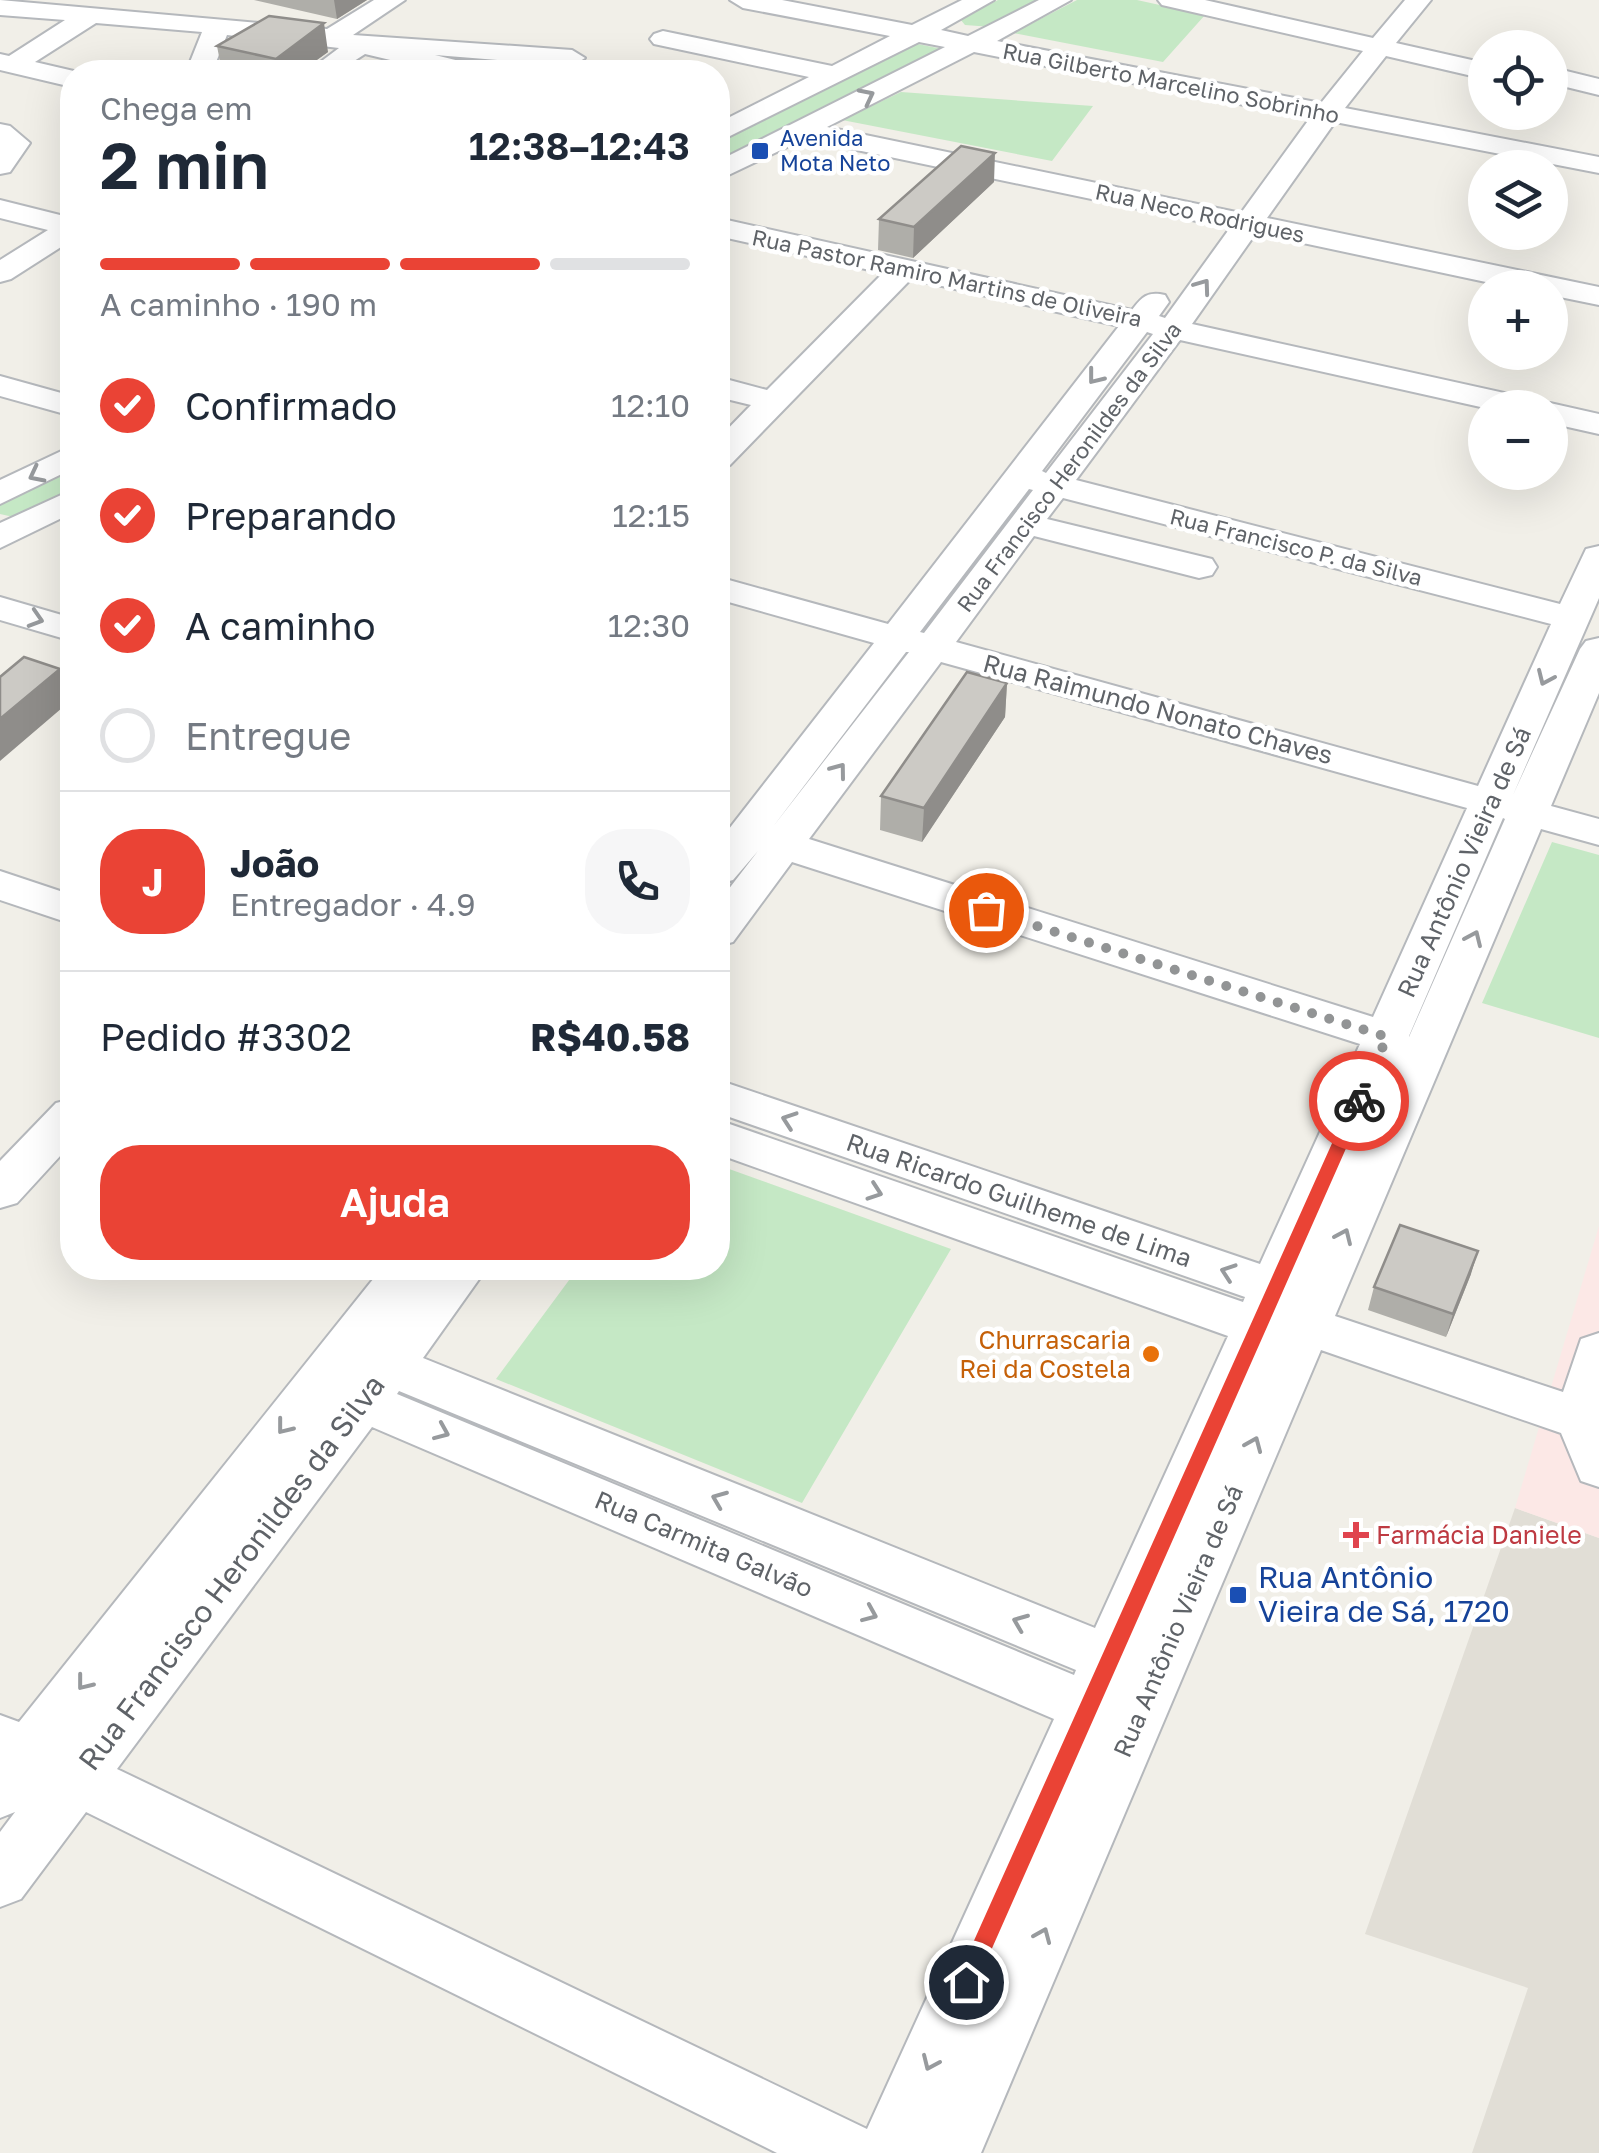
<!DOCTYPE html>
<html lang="pt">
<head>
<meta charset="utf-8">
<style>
  :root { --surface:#fff; --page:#f6f6f7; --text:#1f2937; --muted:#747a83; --line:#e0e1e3; --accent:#ea4335 }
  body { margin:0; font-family:"Golos Text",sans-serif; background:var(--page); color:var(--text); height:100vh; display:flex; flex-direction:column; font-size:38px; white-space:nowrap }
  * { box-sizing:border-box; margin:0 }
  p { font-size:32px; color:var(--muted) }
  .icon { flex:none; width:55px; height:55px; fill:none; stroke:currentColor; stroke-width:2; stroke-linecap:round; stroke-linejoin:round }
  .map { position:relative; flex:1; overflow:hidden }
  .side { position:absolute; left:60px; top:60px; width:670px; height:1220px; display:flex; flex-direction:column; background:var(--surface); border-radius:40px; box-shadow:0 10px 40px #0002 }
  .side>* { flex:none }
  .tools { position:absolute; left:1468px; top:30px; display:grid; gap:20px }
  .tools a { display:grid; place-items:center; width:100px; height:100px; border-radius:50%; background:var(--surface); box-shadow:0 10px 40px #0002; font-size:50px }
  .pin { position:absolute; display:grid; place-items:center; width:85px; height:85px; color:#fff; margin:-42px; border:5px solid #fff; border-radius:50%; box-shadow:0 2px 10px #0007 }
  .courier { position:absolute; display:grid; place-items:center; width:100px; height:100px; margin:-50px; border:8px solid #ea4335; border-radius:50%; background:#fff; color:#222; box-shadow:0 2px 12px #0007 }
  .headline em { font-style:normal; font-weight:600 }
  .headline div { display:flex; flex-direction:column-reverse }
  .headline { display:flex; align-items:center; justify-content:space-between; height:170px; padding:0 40px }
  h1 { font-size:65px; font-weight:600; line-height:75px }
  .bar { display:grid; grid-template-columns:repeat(4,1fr); gap:15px 10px; align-content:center; height:120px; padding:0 40px }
  .bar i { height:12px; border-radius:8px; background:var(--line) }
  .bar .current { background:var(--accent) }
  .bar p { grid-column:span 4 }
  .line { display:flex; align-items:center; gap:25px; padding:0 40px; border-top:2px solid var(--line) }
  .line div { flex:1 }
  .round { display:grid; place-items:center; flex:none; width:105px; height:105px; border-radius:40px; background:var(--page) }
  ol { padding:0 40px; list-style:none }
  li { display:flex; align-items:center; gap:30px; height:110px }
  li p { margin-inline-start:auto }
  li .icon { padding:10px; border-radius:50%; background:var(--accent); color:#fff; stroke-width:4 }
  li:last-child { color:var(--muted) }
  li i { width:55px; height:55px; border:5px solid var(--line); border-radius:50% }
  .primary-button { display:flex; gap:20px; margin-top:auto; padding:20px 40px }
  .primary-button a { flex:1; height:115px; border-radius:40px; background:var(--accent); color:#fff; font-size:40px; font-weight:600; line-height:115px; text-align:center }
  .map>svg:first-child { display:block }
  .education { fill:#e1ded6 }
  .medical { fill:#fce8e6 }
  .green { fill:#c5e8c5 }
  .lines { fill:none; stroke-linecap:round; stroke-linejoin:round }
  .minor-casing { stroke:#b5b8bc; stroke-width:4 }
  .minor { fill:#fff; fill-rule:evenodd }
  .wall { fill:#afaea9 }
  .shaded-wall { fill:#8f8d8a }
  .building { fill:#cccac5; stroke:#8f8d8a; stroke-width:2.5 }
  .oneway { stroke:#979a9d }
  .route { fill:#ea4335 }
  .done { stroke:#929495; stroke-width:10; stroke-dasharray:0 18 }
  .transit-dot { fill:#1a4fb4; stroke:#fff; stroke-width:4 }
  .food-dot { fill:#e8710a; stroke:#fff; stroke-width:4 }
  .health-dot { fill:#e0444e; stroke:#fff; stroke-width:4 }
  .labels { text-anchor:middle; stroke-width:9; stroke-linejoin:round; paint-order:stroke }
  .far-street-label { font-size:22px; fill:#5f6368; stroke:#fff }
  .far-transit-label { font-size:22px; fill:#164399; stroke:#fff; text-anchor:start }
  .street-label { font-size:25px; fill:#5f6368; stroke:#fff }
  .food-label { font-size:25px; fill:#c56008; stroke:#fff; text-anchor:end }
  .health-label { font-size:25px; fill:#be3a42; stroke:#fff; text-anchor:start }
  .near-street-label { font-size:30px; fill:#5f6368; stroke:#fff }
  .near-transit-label { font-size:30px; fill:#164399; stroke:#fff; text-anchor:start }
</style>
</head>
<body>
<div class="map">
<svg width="1599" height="2153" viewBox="0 0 1599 2153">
  <rect width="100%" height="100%" fill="#f1efe8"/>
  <!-- education -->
  <path class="education" d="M1515 1508 1599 1538V2153H1472L1528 1988 1365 1934Z"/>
  <!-- medical -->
  <path class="medical" d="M1599 1226V1538L1515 1508Z"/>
  <!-- green -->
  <path class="green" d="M998 0H1045L992 27 965 25 960 19Z
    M1077 0H1137L1205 15 1163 62 1013 33Z
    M913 43 947 50 718 164V141Z
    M901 92 1093 106 1052 161 842 120Z
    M72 467V490L18 518 0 514V503Z
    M1552 842 1599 855V1038L1482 1003Z
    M718 1165 951 1249 802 1503 496 1379 578 1268H718Z"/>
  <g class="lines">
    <defs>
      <path id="minor" d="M0 0 327 29 374 0H405L353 35 572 50 585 58 572 66 435 55 480 66 484 72H441L365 54 337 72H307L339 48 227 35 212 72H186L202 32 96 23 35 62 78 72H72V87L0 70V54L9 56 65 20 0 15Z
        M730 0H782L912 25 962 0H994L941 30 968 36 1039 0H1071L997 41 1321 103 1363 51 1162 5 1158 0H1205L1373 38 1405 0H1431L1396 43 1485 63V79L1386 56 1345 108 1599 157V173L1335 122 1267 218 1599 287V305L1550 295V288H1514L1256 233 1192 324 1527 398 1541 405 1550 403 1599 414V434L1550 423V408H1485L1180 340 1076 480 1560 604 1586 549 1599 546V598L1513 795 1580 649 1586 641 1599 638V693L1551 806 1599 819V845L1541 829 1335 1316 1563 1392 1581 1339 1599 1333V1487L1581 1481 1561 1433 1321 1350 981 2153H777L86 1812 21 1899 0 1907V1832L15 1812 0 1818V1715L19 1722 382 1268H433L427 1279 436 1268H487L423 1358 1095 1628 1228 1336 718 1154V1120L1243 1302 1245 1297 718 1113V1080L1260 1264 1360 1044 792 862 733 942 718 946V903L758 851 733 880 718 884V843L874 643 718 599V577L888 624 1119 326 911 279 730 465 718 468V439L751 405 718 397V377L767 390 883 273 718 236V218L1132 310C1142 297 1147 291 1165 295L1169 302 1159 316 1165 318 1230 228 804 139 718 180V161L945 47 919 42 718 142V123L809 77 654 44 650 39 654 34 663 31 832 66 890 36 743 8ZM974 52 1310 118 1241 213 827 127ZM1147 332 1153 334 1046 473 1042 471ZM1029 489 1033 490 924 633 920 632ZM1063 498 1551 624 1478 786 956 642 1034 536 1199 578 1212 575 1217 567 1212 559 1047 519ZM906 652H909L772 828ZM941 662 1467 808 1373 1017 809 839ZM1503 818 1505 819 1409 1037V1036ZM399 1391 1076 1670 1074 1675 397 1394ZM372 1427 1054 1719 867 2129 117 1769Z
        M1550 67 1599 79V95L1550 83Z
        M0 124 10 126 30 143 10 172 0 174Z
        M0 200 72 218V240L11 279 0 282V260L48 230 0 218Z
        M0 376 72 396V416L0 396Z
        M72 446V469L0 504V480Z
        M72 490V513L0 548V523Z
        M0 597 72 618V641L0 620Z
        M0 871 72 895V924L0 900Z
        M72 1099V1143L17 1203 0 1208V1161L56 1103Z"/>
    </defs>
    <!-- minor casing -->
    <use href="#minor" class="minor-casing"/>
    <!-- minor -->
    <use href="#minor" class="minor"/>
  </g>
  <!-- wall -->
  <path class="wall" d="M254 0H367L337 19Z
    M217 46 328 52 300 72H222Z
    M994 182 913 258 878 250 879 219Z
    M1007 683 1005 717 922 842 880 830 881 796Z
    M1471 1274 1446 1337 1368 1310 1374 1287Z"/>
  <!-- shaded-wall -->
  <path class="shaded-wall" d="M334 0H367L337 19Z
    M324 23 328 52 300 72H278L276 59Z
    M995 153 994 182 913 258 914 227Z
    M60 669 69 702 0 761V719Z
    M1007 683 1005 717 922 842 924 808Z
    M1478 1251 1471 1274 1446 1337 1453 1314Z"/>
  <!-- building -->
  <path class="building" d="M269 16 324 23 276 59 217 46Z
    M961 146 995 153 914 227 879 219Z
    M24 657 60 669 0 719V677Z
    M967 672 1007 683 924 808 881 796Z
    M1400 1225 1478 1251 1453 1314 1374 1287Z"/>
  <!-- one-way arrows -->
  <defs><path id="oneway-chevron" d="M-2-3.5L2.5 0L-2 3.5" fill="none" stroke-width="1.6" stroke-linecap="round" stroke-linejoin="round" transform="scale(2.5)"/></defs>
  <g class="oneway">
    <use href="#oneway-chevron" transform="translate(867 96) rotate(-27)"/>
    <use href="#oneway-chevron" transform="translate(1203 286) rotate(-54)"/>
    <use href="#oneway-chevron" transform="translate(1095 377) rotate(128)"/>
    <use href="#oneway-chevron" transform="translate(36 475) rotate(153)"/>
    <use href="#oneway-chevron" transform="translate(36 619) rotate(17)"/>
    <use href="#oneway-chevron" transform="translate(1545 678) rotate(114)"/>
    <use href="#oneway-chevron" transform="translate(839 770) rotate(-53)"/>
    <use href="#oneway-chevron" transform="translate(1474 938) rotate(-66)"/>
    <use href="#oneway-chevron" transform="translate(789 1120) rotate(-161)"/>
    <use href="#oneway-chevron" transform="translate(875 1192) rotate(19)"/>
    <use href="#oneway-chevron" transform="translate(1344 1236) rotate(-66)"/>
    <use href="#oneway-chevron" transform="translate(1228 1272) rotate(-161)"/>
    <use href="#oneway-chevron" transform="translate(284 1427) rotate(128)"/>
    <use href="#oneway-chevron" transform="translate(442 1432) rotate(23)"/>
    <use href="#oneway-chevron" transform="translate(1254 1444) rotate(-67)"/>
    <use href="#oneway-chevron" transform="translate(719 1499) rotate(-158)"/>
    <use href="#oneway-chevron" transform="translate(870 1614) rotate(23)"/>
    <use href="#oneway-chevron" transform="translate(1020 1622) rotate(-158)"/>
    <use href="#oneway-chevron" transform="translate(84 1683) rotate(128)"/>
    <use href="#oneway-chevron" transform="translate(1043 1935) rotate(-67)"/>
    <use href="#oneway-chevron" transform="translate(930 2063) rotate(114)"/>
  </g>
  <!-- route -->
  <path class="route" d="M1359 1095 1367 1101 974 1989 966 1992 959 1989 955 1982 959 1974 1351 1101Z"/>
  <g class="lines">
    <!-- done -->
    <path class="done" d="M986 910 1387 1037 1359 1101"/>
  </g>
  <!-- markers -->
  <g class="transit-dot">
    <rect x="750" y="141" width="20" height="20" rx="5"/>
    <rect x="1228" y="1585" width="20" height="20" rx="5"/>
  </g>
  <circle class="food-dot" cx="1151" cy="1354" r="10"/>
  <path class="health-dot" d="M1351 1520h10v10h10v10h-10v10h-10v-10h-10v-10h10z"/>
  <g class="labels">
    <!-- far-street labels -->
    <g class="far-street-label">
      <text transform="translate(1171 83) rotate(11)" y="8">Rua Gilberto Marcelino Sobrinho</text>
      <text transform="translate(1200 213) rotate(12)" y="8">Rua Neco Rodrigues</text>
      <text transform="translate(947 278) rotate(12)" y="8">Rua Pastor Ramiro Martins de Oliveira</text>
      <text transform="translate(1069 467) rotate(-53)" y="8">Rua Francisco Heronildes da Silva</text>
      <text transform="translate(1296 547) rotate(14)" y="8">Rua Francisco P. da Silva</text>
    </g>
    <!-- far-transit labels -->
    <g class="far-transit-label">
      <text x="780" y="146">Avenida<tspan x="780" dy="25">Mota Neto</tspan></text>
    </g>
    <!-- street labels -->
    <g class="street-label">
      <text transform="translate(1158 709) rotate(15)" y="9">Rua Raimundo Nonato Chaves</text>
      <text transform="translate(1464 862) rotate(-66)" y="9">Rua Antônio Vieira de Sá</text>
      <text transform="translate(1019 1200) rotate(19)" y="9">Rua Ricardo Guilheme de Lima</text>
      <text transform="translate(704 1544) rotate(23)" y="9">Rua Carmita Galvão</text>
      <text transform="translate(1178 1621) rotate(-67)" y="9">Rua Antônio Vieira de Sá</text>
    </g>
    <!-- food labels -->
    <g class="food-label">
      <text x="1131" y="1349">Churrascaria<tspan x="1131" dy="29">Rei da Costela</tspan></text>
    </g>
    <!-- health labels -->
    <g class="health-label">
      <text x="1376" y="1544">Farmácia Daniele</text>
    </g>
    <!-- near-street labels -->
    <g class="near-street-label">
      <text transform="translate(232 1573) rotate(-53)" y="10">Rua Francisco Heronildes da Silva</text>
    </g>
    <!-- near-transit labels -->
    <g class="near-transit-label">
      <text x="1258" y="1588">Rua Antônio<tspan x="1258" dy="34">Vieira de Sá, 1720</tspan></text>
    </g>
  </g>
</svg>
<div class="tools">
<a><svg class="icon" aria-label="locate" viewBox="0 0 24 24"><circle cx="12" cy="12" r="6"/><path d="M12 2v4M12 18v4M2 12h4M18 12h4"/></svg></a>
<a><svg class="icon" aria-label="layers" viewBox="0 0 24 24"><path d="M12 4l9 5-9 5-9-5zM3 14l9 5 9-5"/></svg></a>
<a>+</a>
<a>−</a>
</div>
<div class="pin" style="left:986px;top:910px;background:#ea580c"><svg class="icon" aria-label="bag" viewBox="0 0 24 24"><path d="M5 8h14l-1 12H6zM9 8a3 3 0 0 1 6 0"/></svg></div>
<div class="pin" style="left:966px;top:1982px;background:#1f2937"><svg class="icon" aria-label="home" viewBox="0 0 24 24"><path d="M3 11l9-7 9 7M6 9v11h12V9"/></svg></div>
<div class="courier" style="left:1359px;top:1101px"><svg class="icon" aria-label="bike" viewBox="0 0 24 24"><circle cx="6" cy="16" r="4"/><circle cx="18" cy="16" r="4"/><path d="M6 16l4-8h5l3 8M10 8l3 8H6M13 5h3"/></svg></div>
<section class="side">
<div class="headline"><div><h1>2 min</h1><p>Chega em</p></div><em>12:38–12:43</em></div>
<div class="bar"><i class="current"></i><i class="current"></i><i class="current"></i><i></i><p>A caminho · 190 m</p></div>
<ol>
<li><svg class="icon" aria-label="check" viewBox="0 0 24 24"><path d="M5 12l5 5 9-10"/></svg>Confirmado<p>12:10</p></li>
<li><svg class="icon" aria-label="check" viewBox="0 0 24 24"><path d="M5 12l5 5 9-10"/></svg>Preparando<p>12:15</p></li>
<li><svg class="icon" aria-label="check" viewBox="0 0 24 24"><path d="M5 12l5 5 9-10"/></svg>A caminho<p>12:30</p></li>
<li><i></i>Entregue</li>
</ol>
<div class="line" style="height:180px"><b class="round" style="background:var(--accent);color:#fff">J</b><div><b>João</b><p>Entregador · 4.9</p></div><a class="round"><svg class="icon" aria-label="phone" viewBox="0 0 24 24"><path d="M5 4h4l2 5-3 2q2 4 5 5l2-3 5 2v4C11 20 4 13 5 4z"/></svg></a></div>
<div class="line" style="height:130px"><div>Pedido #3302</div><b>R$40.58</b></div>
<div class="primary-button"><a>Ajuda</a></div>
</section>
</div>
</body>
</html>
